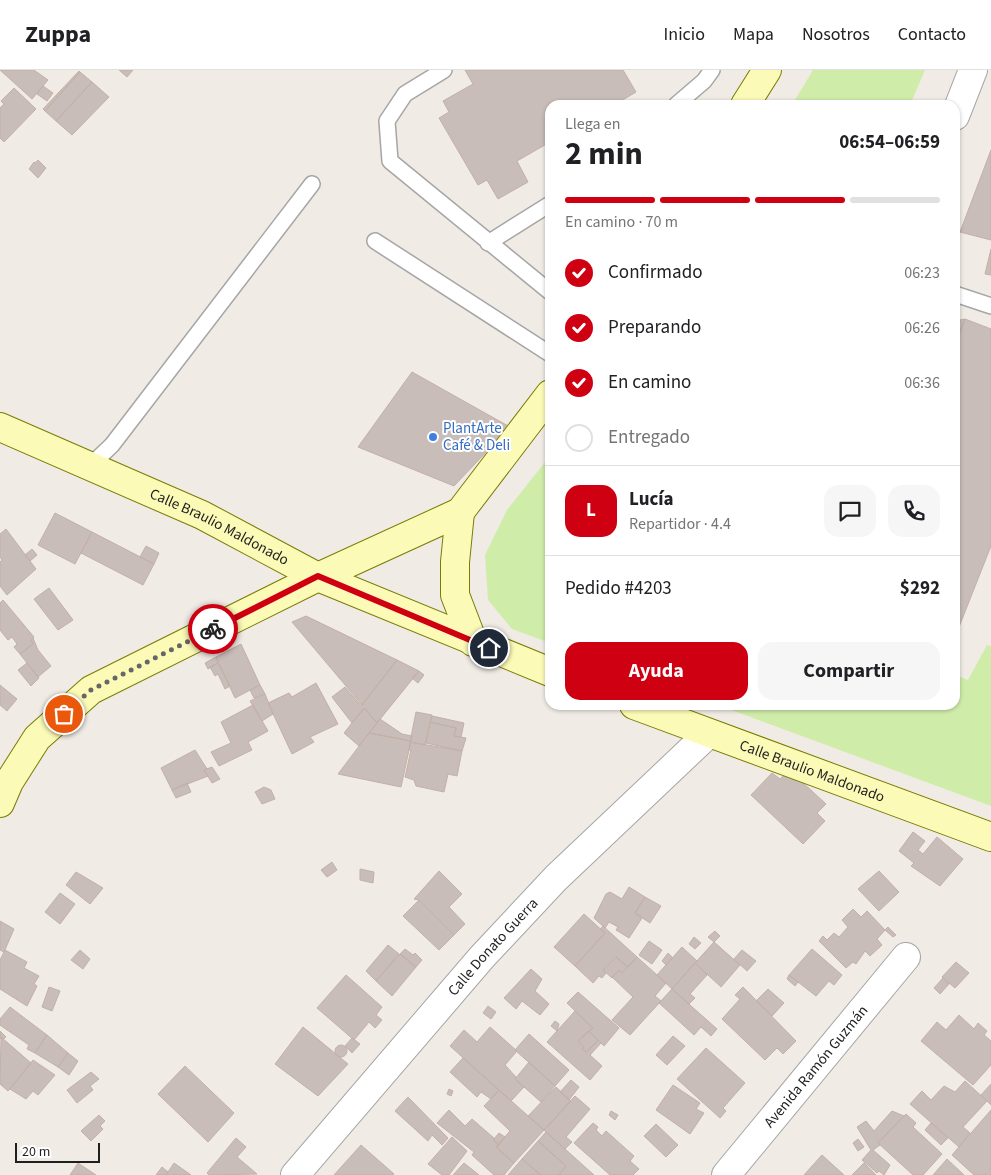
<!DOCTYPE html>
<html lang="es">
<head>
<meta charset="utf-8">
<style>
  :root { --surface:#fff; --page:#f6f6f6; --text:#202124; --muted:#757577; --line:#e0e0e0; --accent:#ce0012 }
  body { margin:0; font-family:"Source Sans 3",sans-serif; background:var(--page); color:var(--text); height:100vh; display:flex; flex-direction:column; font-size:19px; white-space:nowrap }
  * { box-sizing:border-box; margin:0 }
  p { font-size:16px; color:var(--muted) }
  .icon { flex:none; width:28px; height:28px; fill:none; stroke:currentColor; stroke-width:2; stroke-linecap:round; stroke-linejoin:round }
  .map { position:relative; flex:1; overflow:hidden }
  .drawer { position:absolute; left:545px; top:30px; width:415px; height:610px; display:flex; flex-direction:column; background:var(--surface); border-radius:15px; box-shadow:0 1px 4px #0004 }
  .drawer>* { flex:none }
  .scale { position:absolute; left:15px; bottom:12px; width:85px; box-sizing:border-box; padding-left:5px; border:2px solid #1f1f1f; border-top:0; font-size:14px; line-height:18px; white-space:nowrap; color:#1f1f1f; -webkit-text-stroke:4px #fff; paint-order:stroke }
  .pin { position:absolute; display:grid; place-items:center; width:42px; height:42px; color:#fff; margin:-21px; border:2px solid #fff; border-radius:50%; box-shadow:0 1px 5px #0007 }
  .courier { position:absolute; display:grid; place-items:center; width:50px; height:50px; margin:-25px; border:4px solid #ce0012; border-radius:50%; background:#fff; color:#222; box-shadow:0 1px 6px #0007 }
  .head em { font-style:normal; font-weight:700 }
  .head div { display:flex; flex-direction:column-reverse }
  .head { display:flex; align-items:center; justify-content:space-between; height:85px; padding:0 20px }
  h1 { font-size:32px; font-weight:700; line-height:38px }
  .bar { display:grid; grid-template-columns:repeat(4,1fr); gap:8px 5px; align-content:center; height:60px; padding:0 20px }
  .bar i { height:6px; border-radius:4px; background:var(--line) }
  .bar .selected { background:var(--accent) }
  .bar p { grid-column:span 4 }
  .line { display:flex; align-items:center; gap:12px; padding:0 20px; border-top:1px solid var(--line) }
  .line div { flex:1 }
  .round { display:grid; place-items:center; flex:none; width:52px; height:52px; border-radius:15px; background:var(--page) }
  ol { padding:0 20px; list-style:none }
  li { display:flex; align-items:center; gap:15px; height:55px }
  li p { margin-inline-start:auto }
  li .icon { padding:5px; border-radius:50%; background:var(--accent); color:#fff; stroke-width:4 }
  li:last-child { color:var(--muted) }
  li i { width:28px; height:28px; border:2px solid var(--line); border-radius:50% }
  .cta { display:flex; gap:10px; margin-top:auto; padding:10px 20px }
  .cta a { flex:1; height:58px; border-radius:15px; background:var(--accent); color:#fff; font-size:20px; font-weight:700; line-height:58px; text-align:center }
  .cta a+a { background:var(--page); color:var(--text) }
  header { display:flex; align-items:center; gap:30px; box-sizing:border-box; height:70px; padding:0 25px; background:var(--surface); border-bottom:1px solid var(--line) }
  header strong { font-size:24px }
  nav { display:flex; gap:28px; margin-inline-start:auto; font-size:18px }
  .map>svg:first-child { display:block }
  .grass { fill:#d0eca9 }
  .building { fill:#c8bdb8; stroke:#c3b0a6 }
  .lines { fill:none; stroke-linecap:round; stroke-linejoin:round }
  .lane-casing { stroke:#a6a6a6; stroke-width:18 }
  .street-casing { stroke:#a6a6a6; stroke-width:30 }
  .secondary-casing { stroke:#797c00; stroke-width:30 }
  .lane { stroke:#fff; stroke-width:15 }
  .street { stroke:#fff; stroke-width:28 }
  .secondary { stroke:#fcfab7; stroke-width:28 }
  .done { stroke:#686664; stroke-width:5; stroke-dasharray:0 9 }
  .route { stroke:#ce0012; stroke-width:6 }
  .shop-dot { fill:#3f7fe0; stroke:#fff; stroke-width:2 }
  .labels { text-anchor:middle; stroke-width:4; stroke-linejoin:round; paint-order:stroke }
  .shop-label { font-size:15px; fill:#366cbe; stroke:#fff; text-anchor:start }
  .street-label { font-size:15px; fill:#1f1f1f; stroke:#fff }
</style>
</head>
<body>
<header>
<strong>Zuppa</strong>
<nav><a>Inicio</a><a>Mapa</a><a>Nosotros</a><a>Contacto</a></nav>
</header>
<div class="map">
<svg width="991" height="1105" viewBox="0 0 991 1105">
  <rect width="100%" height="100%" fill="#f0ebe5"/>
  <!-- grass -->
  <path class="grass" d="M813 0H925L910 35H792Z
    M550 386V573L512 559 488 530 485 485 507 440Z
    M987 575 991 576V736L718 635H955V605L968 610Z"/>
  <!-- building -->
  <path class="building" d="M0 0H34L48 10 32 29Z
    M119 0H133L127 7Z
    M465 0H623L636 22 614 35H550V72L517 91 528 112 498 129 487 110 478 115 439 48 449 42 443 31 473 14Z
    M79 1 80 2 45 41 43 39Z
    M80 2 92 12 56 51 45 41Z
    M92 12 109 27 72 65 56 51Z
    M43 16 53 23 47 31 37 24Z
    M14 18 36 39 4 72 0 68V38L4 34 1 31Z
    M991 80V170L960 162Z
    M38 90 46 98 38 108 29 99 34 92 35 93Z
    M991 179V205L985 204Z
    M550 196V206L545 203Z
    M965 249 991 259V476L955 567V275Z
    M965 249 955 275V251Z
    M412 302 510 357 454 416 358 377Z
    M55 443 92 462 75 494 38 475Z
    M6 459 36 499 7 525 0 516V492L2 490 0 487V464Z
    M92 462 154 494 143 515 81 483Z
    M146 476 159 483 154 494 140 487Z
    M32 479 37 485 30 491 25 485Z
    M49 518 73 550 58 560 34 529Z
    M3 530 34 567 31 570 33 574 20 584 14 577 17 574 12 567 8 570 0 560V533Z
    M306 546 397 590 362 635 292 552Z
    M33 568 38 580 51 596 38 607 20 584 33 574 31 570Z
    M241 574 260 615 235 628 216 587Z
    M216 587 218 593 208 599 205 593Z
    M397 590 419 601 377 653 362 635Z
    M27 593 39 608 31 616 18 600Z
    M218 593 230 616 225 619 218 604 215 606 210 597Z
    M419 601 424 605 418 613 412 608Z
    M316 613 338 654 310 667 314 672 292 684 268 633 289 623 292 627Z
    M0 615 17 629 7 641 0 635Z
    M260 615 265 624 254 628 250 620Z
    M345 617 364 639 352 653 332 627Z
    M265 624 273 644 262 651 250 631Z
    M253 635 268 661 248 672 252 680 219 696 211 682 231 673 221 652Z
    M364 638 377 653 359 676 344 663Z
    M416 642 432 645 425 675 410 672Z
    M432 646 464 653 461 667 454 666 456 658 430 652Z
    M380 649 402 664 412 666 411 671 369 663Z
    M430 652 456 658 454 666 466 668 462 681 426 673Z
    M369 663 411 671 401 717 338 704Z
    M410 672 462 681 457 706 448 704 444 722 416 716 414 710 405 707 411 680H409Z
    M195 680 207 699 204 700 208 706 172 720 161 698Z
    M212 697 220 709 212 713 204 700Z
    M789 700 826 734 817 743 825 751 803 774 751 725 772 703 780 709Z
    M187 713 191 722 176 728 172 720Z
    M264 717 271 720 275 729 262 734 255 722Z
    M913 762 925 771 918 780 923 784 937 767 963 789 940 816 911 796 914 793 899 781Z
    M332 792 337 800 327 807 321 800Z
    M360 799 374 802 373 813 360 810Z
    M439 801 462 824 449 837 465 854 454 865 419 830 414 829Z
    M879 801 899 822 879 841 858 819Z
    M76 802 103 818 90 834 66 815Z
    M629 817 645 827 635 843 642 848 629 868 616 860 618 857 609 852 605 858 594 848 606 824 610 822 622 829Z
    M60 823 75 834 60 854 45 842Z
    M645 827 661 836 650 853 635 843Z
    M419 830 454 865 439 880 403 846Z
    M853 839 861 847 867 841 885 860 877 869 882 875 870 886 865 881 856 894 853 892 846 898 819 871 823 866 827 870 834 863 839 867 848 857 842 850Z
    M584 844 605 863 575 896 554 877Z
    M0 851 14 859 4 882 0 880Z
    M603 856 637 887 628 897 616 887 603 900 606 903 602 908 599 906 593 913 575 896 605 863 600 859Z
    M888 857 896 865 893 867 885 860Z
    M715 861 720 866 714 872 708 867Z
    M694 867 701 873 695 879 689 874Z
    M649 871 662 880 652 894 639 885Z
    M714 872 740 895 721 917 695 893Z
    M388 875 399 884 376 911 366 901Z
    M682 877 697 891 672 919 657 905Z
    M405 879 413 885 415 883 422 890 416 897 400 884Z
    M812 879 842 905 834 915 829 911 816 926 789 905Z
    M5 880 27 892 24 898 39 906 34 914 37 916 27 936 0 919V890Z
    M80 880 90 889 83 899 71 890Z
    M742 880 756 891 747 901 734 889Z
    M668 883 673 888 666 895 662 891Z
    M400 884 416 897 392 926 376 911Z
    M616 887 628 897 622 903 619 900 612 908 603 900Z
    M637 887 666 913 655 926 661 931 630 965 612 950 633 927 612 907 619 900 622 903Z
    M956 892 969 903 955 918 942 907Z
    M695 893 707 905 690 924 695 928 689 934 672 919Z
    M531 899 542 909 535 921 549 934 540 945 522 931 516 939 504 928Z
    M346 905 382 937 376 945 382 950 375 958 369 952 354 970 317 938Z
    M789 905 798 912 795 916 787 909Z
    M943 908 949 914 940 924 934 918Z
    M49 917 60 921 52 941 42 937Z
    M743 917 796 971 783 984 777 978 765 990 722 949 740 929 735 925Z
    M672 919 717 959 711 966 701 957 694 965 659 933Z
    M768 919 784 933 772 946 756 931Z
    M578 922 619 958 604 976 589 961 593 958 567 933Z
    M488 936 496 942 491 949 483 943Z
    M10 937 47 965 35 983 27 979 29 975 0 955V949Z
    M575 941 593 958 578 971 584 977 582 979 587 982 598 970 601 973 590 985 602 996 590 1010 547 972Z
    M959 945 974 959 978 953 987 961 984 965 991 971V995L973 1015 921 971 937 952 946 960Z
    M555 951 559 954 557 961 551 956Z
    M303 957 348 994 318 1026 275 994Z
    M490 957 517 981 505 995 516 1007 515 1009 524 1017 511 1031 450 976 464 960 477 972Z
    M0 961 6 967 3 969 0 968Z
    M588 961 598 970 587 982 582 979 584 977 578 971Z
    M529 964 569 1000 555 1016 515 980Z
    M47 965 68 983 58 997 35 983Z
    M673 966 685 976 667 995 656 985Z
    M1 967 31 993 8 1021 0 1014Z
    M352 968 360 974 352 983 345 976Z
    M335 981a6 6 0 1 1 12 0a6 6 0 1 1-12 0Z
    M706 978 745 1013 723 1038 726 1041 720 1048 677 1009Z
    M68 983 78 991 69 1005 58 997Z
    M463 988 499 1020 491 1029 481 1022 477 1027 450 1002Z
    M33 990 55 1005 38 1025 33 1021 26 1029 10 1019Z
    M529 992 555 1016 541 1032 515 1009Z
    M185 996 234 1043 208 1072 158 1024Z
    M91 1002 99 1009 90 1016 93 1020 77 1033 67 1020Z
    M571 1010 579 1017 569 1030 560 1022Z
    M965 1011 987 1031 963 1057 970 1063 959 1077 910 1034 922 1021 931 1030 944 1016 955 1022Z
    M991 1014V1035L981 1025Z
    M673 1015 700 1033 696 1039 704 1043 690 1064 656 1040Z
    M556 1017 571 1031 544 1060 528 1046Z
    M449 1019 453 1021 451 1026 447 1024Z
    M499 1020 544 1060 514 1093 496 1077 510 1061 484 1036Z
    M575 1026 590 1039 566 1067 572 1072 565 1079 544 1060Z
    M408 1027 448 1068 442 1075 432 1065 428 1071 395 1041Z
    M449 1040 465 1056 472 1049 495 1069 493 1070 499 1075 496 1077 514 1093 504 1105H494L472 1085 474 1082 437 1053Z
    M991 1040V1105H974L952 1085Z
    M611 1041 618 1045 615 1050 609 1045Z
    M892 1041 904 1046 878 1073 880 1075 873 1080 890 1095 884 1105 879 1101 877 1103 862 1090 871 1080 857 1057 866 1051 874 1061Z
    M906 1044 916 1053 913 1057 942 1084 923 1105H913L878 1073Z
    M99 1045 105 1051 100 1056 103 1059 91 1071 81 1061Z
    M593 1053 598 1057 596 1060 602 1066 606 1061 634 1086 630 1091 639 1099 633 1105H610L574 1073Z
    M931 1053 948 1068 941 1075 925 1060Z
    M656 1054 678 1075 666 1087 644 1066Z
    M546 1062 565 1079 594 1105H559L566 1096 538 1071Z
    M499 1063 505 1067 499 1075 493 1070Z
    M452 1067 467 1081 449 1105H442L428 1094Z
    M236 1068 246 1077 237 1087 257 1104 209 1105 207 1103Z
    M858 1069 864 1077 858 1081 853 1073Z
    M538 1071 566 1096 559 1105H541L522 1089Z
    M361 1075 394 1104 393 1105H334Z
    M822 1085 844 1105H804Z
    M522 1089 541 1105H508Z
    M947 1089 964 1105H933Z
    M78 1093 96 1105H70Z
    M174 1093 191 1105H166Z
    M464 1093 479 1105H453Z
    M864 1093 876 1105H852Z
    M162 1097 168 1102 166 1105H156Z"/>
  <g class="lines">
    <defs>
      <path id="lane" d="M444 0 405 24 387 51 390 91 550 222
        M676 35 704 11 712 0
        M375 171 550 284
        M488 173 550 134
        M955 224 991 236
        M90 396 112 375 312 114"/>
      <g id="street">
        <path d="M955 46 973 0"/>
        <path id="s1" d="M295 1105 482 887 556 808 708 664"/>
        <path id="s2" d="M726 1105 906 887"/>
      </g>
      <g id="secondary">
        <path d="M745 35 767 0"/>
        <path id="s3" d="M0 357 202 445 318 507 550 602"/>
        <path d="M460 442 455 492V525L473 572"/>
        <path id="s4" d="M634 635 991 767"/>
        <path d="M0 733 9 712 37 668 91 620 318 507 460 442 550 324"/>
      </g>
    </defs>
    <!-- lane casing -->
    <use href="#lane" class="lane-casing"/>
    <!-- street casing -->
    <use href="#street" class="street-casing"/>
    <!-- secondary casing -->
    <use href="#secondary" class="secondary-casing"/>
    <!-- lane -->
    <use href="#lane" class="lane"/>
    <!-- street -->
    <use href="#street" class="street"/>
    <!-- secondary -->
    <use href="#secondary" class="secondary"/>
  </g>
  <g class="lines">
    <!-- done -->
    <path class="done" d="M64 644 91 620 213 559"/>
    <!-- route -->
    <path class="route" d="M213 559 318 506 489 578"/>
  </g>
  <!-- markers -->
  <circle class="shop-dot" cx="433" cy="367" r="5"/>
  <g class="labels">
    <!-- shop labels -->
    <g class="shop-label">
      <text x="443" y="363">PlantArte<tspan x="443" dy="17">Café &amp; Deli</tspan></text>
    </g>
    <!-- street labels -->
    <g class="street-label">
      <text dy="5" stroke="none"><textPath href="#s3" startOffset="241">Calle Braulio Maldonado</textPath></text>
      <text dy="5" stroke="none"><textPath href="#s4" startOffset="190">Calle Braulio Maldonado</textPath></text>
      <text dy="5" stroke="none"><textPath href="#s1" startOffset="302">Calle Donato Guerra</textPath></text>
      <text dy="5" stroke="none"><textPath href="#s2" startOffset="141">Avenida Ramón Guzmán</textPath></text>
    </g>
  </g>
</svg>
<div class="scale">20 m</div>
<div class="pin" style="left:64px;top:644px;background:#ea580c"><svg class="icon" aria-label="bag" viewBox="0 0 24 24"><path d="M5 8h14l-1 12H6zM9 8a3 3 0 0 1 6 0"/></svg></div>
<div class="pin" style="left:489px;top:578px;background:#1f2937"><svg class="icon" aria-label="home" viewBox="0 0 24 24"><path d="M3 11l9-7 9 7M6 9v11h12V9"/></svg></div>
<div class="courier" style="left:213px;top:559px"><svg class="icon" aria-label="bike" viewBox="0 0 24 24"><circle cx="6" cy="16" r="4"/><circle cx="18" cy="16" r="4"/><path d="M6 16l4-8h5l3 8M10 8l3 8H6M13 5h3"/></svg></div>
<section class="drawer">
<div class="head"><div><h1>2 min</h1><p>Llega en</p></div><em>06:54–06:59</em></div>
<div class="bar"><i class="selected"></i><i class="selected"></i><i class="selected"></i><i></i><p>En camino · 70 m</p></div>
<ol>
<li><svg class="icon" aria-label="check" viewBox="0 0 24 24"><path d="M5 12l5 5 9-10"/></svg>Confirmado<p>06:23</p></li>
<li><svg class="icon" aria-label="check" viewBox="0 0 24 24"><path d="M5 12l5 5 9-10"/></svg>Preparando<p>06:26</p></li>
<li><svg class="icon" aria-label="check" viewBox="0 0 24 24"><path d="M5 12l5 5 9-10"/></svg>En camino<p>06:36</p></li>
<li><i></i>Entregado</li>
</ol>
<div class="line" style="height:90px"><b class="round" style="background:var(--accent);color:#fff">L</b><div><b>Lucía</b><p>Repartidor · 4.4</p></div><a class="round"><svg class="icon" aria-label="chat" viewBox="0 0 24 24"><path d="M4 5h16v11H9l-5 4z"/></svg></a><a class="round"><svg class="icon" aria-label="phone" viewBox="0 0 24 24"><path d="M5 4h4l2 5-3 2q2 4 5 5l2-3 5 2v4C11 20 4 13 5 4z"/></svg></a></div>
<div class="line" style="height:65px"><div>Pedido #4203</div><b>$292</b></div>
<div class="cta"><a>Ayuda</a><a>Compartir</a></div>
</section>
</div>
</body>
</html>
